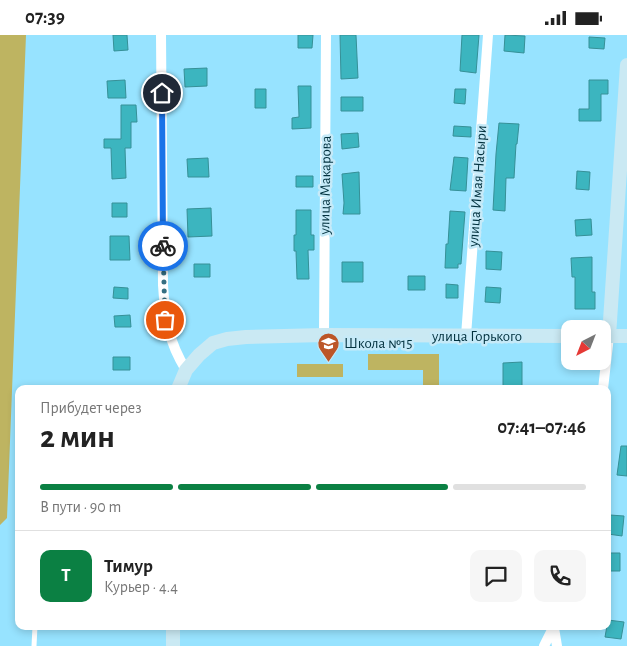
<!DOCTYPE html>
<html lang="ru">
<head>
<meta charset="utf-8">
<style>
  :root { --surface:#fff; --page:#f6f6f6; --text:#222; --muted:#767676; --line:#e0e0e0; --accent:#0b8043 }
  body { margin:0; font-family:"Alegreya Sans",sans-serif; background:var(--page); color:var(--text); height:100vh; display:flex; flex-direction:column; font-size:19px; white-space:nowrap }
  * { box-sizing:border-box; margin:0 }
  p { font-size:16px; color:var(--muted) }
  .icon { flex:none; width:28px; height:28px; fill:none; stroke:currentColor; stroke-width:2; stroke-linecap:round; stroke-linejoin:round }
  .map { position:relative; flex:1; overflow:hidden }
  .panel { position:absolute; left:15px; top:350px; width:596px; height:245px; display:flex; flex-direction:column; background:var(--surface); border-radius:10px; box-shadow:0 2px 8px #0003 }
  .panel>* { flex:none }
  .needle { width:32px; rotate:222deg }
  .fabs { position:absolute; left:561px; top:285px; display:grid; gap:10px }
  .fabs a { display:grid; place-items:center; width:50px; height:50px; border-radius:10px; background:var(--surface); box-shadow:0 2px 8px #0003; font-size:25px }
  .pin { position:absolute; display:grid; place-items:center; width:42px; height:42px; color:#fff; margin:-21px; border:2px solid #fff; border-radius:50%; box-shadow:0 1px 5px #0007 }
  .courier { position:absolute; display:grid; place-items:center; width:50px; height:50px; margin:-25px; border:4px solid #1a73e8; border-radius:50%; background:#fff; color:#222; box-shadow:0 1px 6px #0007 }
  .head em { font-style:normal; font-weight:700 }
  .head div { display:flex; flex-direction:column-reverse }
  .head { display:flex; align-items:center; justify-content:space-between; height:85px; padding:0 25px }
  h1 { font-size:32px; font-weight:700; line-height:38px }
  .bar { display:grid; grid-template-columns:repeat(4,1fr); gap:8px 5px; align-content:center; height:60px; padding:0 25px }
  .bar i { height:6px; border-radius:4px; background:var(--line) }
  .bar .on { background:var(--accent) }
  .bar p { grid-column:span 4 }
  .line { display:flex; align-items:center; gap:12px; padding:0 25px; border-top:1px solid var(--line) }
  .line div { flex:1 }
  .round { display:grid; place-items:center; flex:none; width:52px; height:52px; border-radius:10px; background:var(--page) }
  .status { display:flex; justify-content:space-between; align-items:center; height:35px; padding:0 25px; background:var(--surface); direction:ltr }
  .status svg { height:14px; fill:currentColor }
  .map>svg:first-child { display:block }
  .green { fill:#beb461 }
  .building { fill:#3cb5bf; stroke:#369097 }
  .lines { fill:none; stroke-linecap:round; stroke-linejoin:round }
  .lane { stroke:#fff; stroke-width:5 }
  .street { stroke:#fff; stroke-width:10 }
  .secondary { stroke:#cae9f3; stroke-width:14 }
  .done { stroke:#366f82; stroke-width:5; stroke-dasharray:0 9 }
  .route { stroke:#1a73e8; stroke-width:6 }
  .labels { text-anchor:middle; stroke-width:5; stroke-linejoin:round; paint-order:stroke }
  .street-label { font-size:15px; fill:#02313e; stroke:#c6eaf8 }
  .poi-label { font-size:15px; fill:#02313e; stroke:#c6eaf8; text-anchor:start }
</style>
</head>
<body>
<div class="status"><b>07:39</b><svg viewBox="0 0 49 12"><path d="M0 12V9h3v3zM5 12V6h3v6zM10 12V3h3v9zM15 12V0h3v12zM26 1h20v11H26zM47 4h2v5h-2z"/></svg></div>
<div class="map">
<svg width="627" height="611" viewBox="0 0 627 611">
  <rect width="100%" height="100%" fill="#97e3ff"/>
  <!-- green -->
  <path class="green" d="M0 0H26L7 483 0 490Z
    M368 319H439V354H423V335H368Z
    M297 329H343V342H297Z"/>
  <!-- building -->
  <path class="building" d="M113 0H127L128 15 114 16Z
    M298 0H313L312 13H298Z
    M340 0H356L358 43 341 44Z
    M462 0H479L476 38 460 36Z
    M505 0 525 1 524 18 504 16Z
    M589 2 605 3 604 14 589 13Z
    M207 33V51L185 52 184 34Z
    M125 45 126 63H108L107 46Z
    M589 45H608V59H601V86H579V74H589Z
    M298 51H311V93L292 94V83L299 82Z
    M255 54H266V73H255Z
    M455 54H466L465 69 454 68Z
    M341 62H363V76H341Z
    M121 70H136L137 87H131V113H125L126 143 112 144 111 113H104V104H121Z
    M499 88 519 89 517 109H516L514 143H506L505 176 493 175 496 119Z
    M454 91 471 92V102L453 101Z
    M358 98 359 112 342 114 341 99Z
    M454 122 468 123 466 156 450 155Z
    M208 123 209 142H188L187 124Z
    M577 136 590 137 589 155 576 154Z
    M359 137 360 179H343L344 168 342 139Z
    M296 141H313V152H296Z
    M112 168H127V182H112Z
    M211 173 212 201 188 202 187 174Z
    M296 175H311V200H314V215H308L309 244H297L296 216H294V200H296Z
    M450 176 465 177 461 229H458V233H445L446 209H448Z
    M591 184 592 200 576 201 575 185Z
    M110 201H129L130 225H110Z
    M486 216 502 217 501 235 486 234Z
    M592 222V257H595V274H575V242H572L571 223Z
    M342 227H363V247H342Z
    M194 229H210V242H194Z
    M408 241H425V255H408Z
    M446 249 458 250V263H446Z
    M114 252 128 253V264L113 263Z
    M486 252 501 253 500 268 485 267Z
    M130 280 131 292H115L114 281Z
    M113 322H130V335H113Z
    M522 327V352H515V354H503V328Z
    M621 411H627V441L617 440Z
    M610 480 624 481 622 501 608 499Z
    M608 518H620V536H608Z
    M608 585 624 587 621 604 605 602Z"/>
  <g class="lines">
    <!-- lane -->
    <path class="lane" d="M34 611 35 591"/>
    <!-- street -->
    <path class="street" d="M161 0 163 250C165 283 168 306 186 335
      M324 300 326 0
      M466 301 488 0
      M603 354 609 301
      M554 593 557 611
      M544 611 554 591"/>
    <!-- secondary -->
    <path class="secondary" d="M602 301H627
      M609 301 627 30
      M178 354 186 335 199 320 213 308 227 304 246 302 324 300 570 301
      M173 591V611"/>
  </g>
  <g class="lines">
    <!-- done -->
    <path class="done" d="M163 211 165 285"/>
    <!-- route -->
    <path class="route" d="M162 58 163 211"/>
  </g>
  <!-- icons -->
  <defs>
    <symbol id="school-pin" viewBox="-11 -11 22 30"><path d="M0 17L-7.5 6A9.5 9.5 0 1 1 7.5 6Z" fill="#bc5628" stroke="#c6eaf8"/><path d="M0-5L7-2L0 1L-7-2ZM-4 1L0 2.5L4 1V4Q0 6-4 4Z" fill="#fff"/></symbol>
  </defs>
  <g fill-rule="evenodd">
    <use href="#school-pin" x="316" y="296" width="25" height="34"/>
  </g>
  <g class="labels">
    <!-- street labels -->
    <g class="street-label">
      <text transform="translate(325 150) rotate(-89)" y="5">улица Макарова</text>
      <text transform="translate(477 151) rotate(-86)" y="5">улица Имая Насыри</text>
      <text x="477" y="306">улица Горького</text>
    </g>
    <!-- poi labels -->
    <g class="poi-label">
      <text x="344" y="313">Школа №15</text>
    </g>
  </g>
</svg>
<div class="fabs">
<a><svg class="needle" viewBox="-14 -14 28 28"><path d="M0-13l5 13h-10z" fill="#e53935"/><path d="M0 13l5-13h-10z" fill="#767676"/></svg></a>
</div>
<div class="pin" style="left:165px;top:285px;background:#ea580c"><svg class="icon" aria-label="bag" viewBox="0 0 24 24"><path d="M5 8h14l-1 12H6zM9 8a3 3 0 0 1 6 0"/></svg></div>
<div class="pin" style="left:162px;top:58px;background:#1f2937"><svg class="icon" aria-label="home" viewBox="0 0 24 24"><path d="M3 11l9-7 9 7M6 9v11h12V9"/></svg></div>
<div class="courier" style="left:163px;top:211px"><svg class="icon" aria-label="bike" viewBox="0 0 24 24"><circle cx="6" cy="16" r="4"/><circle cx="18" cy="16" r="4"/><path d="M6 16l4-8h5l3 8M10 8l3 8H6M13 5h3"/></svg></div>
<section class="panel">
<div class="head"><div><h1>2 мин</h1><p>Прибудет через</p></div><em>07:41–07:46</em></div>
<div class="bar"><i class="on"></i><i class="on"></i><i class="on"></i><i></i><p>В пути · 90 m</p></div>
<div class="line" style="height:90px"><b class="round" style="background:var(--accent);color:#fff">Т</b><div><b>Тимур</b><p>Курьер · 4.4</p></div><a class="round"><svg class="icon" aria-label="chat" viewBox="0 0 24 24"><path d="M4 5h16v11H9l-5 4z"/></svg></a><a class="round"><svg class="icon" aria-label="phone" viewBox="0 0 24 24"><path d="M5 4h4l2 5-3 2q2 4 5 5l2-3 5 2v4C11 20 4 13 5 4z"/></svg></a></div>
</section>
</div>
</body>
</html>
